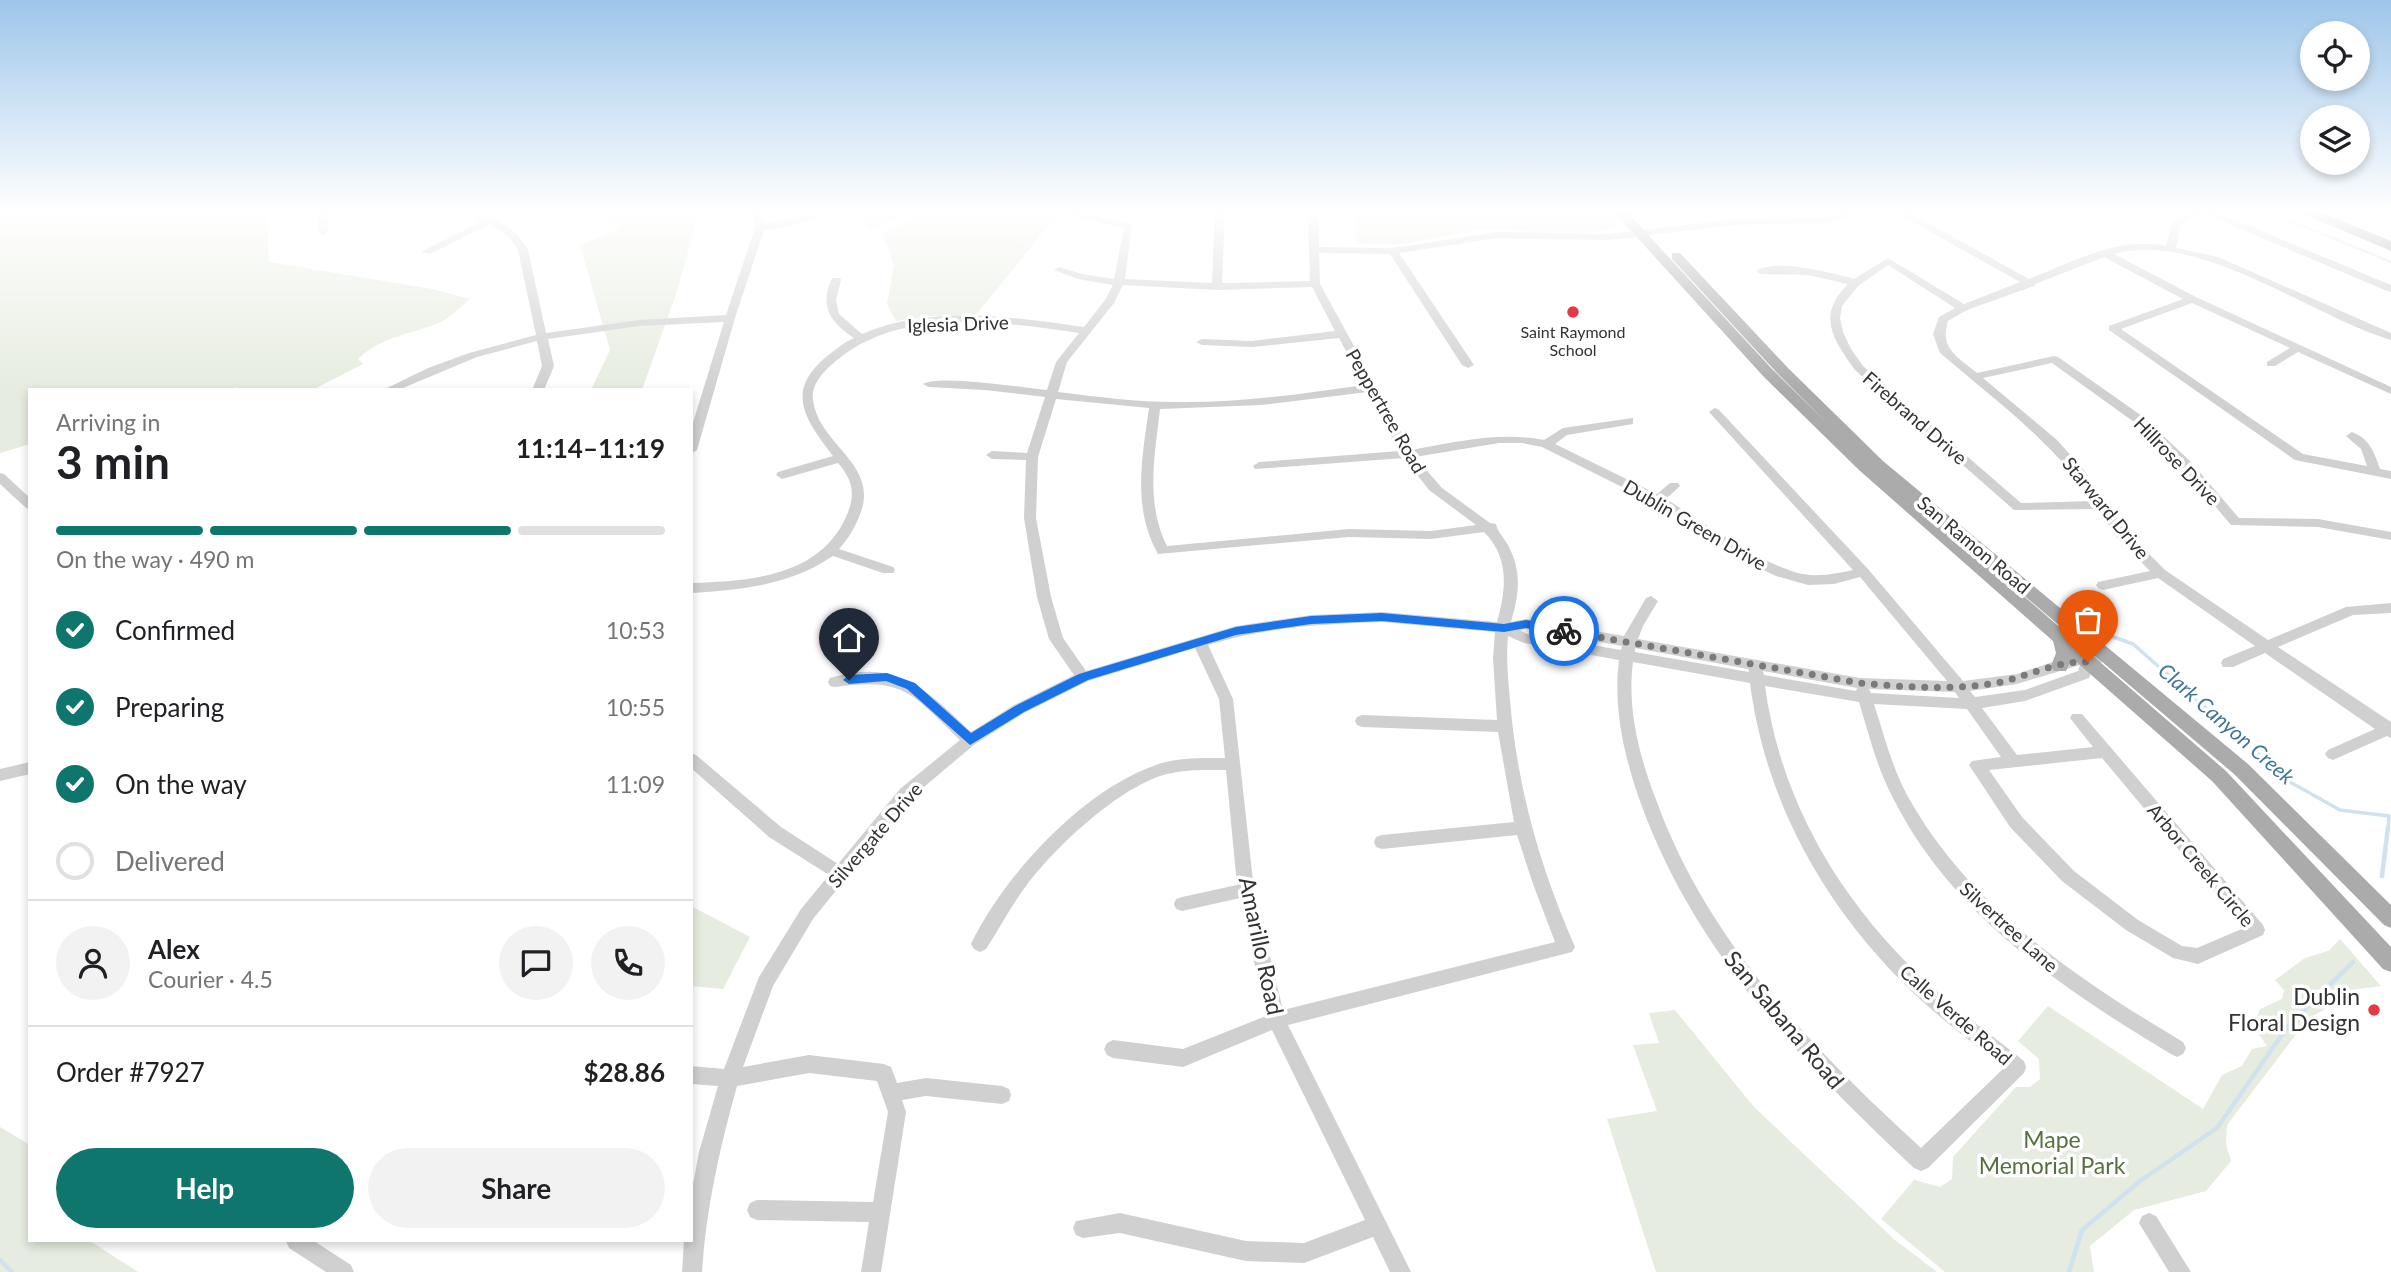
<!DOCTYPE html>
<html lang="en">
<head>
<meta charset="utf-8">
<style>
  :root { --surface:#fff; --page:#f2f2f2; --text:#202124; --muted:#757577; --line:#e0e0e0; --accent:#0f766e }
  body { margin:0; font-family:Lato,sans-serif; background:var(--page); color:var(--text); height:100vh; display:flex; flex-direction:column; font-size:26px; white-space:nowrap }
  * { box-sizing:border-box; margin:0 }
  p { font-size:23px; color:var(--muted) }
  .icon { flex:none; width:38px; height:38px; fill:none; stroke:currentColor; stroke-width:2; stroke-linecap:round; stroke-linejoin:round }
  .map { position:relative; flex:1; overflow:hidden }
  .sheet { position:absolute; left:28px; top:388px; width:665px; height:854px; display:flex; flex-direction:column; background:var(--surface); border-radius:0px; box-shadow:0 4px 10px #0003 }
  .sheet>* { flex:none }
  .buttons { position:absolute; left:2300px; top:21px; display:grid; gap:14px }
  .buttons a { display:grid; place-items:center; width:70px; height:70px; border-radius:50%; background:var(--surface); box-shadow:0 4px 10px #0003; font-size:35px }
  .pin { position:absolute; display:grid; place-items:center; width:60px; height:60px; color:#fff; margin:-72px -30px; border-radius:50% 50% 50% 0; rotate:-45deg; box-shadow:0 0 7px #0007 }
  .pin .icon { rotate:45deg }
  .courier { position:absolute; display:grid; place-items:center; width:70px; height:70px; margin:-35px; border:5px solid #1a73e8; border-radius:50%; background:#fff; color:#222; box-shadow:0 2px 9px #0007 }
  .summary em { font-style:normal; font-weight:700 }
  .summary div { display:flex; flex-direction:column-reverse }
  .summary { display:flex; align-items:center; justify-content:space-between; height:119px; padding:0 28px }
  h1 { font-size:46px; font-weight:700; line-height:52px }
  .bar { display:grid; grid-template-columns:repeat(4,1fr); gap:10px 7px; align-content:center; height:84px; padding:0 28px }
  .bar i { height:9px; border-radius:5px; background:var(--line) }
  .bar .selected { background:var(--accent) }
  .bar p { grid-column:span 4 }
  .line { display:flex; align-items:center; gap:18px; padding:0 28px; border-top:2px solid var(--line) }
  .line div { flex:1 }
  .round { display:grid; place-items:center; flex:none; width:74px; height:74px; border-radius:37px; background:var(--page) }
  ol { padding:0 28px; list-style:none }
  li { display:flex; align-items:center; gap:21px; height:77px }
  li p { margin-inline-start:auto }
  li .icon { padding:7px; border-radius:50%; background:var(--accent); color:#fff; stroke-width:4 }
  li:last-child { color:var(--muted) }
  li i { width:38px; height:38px; border:4px solid var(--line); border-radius:50% }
  .primary-button { display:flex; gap:14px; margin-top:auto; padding:14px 28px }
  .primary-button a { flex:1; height:80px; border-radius:42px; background:var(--accent); color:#fff; font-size:28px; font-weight:700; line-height:80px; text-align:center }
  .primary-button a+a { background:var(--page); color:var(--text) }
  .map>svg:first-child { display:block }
  .green { fill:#e6ecdf }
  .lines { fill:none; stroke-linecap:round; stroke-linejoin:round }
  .stream-far2 { stroke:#cfe2ee; stroke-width:2.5 }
  .stream-far1 { stroke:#cfe2ee; stroke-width:3.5 }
  .stream { stroke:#cfe2ee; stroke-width:4.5 }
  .minor { fill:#d0d0d0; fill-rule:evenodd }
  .major { fill:#ababab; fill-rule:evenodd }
  .highway { fill:#9a9a9a; fill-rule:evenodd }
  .route { fill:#1a73e8 }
  .done { stroke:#7a7a7a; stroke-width:7; stroke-dasharray:0 12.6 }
  .poi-dot { fill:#e63946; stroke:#fff; stroke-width:2.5 }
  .labels { text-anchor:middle; stroke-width:7; stroke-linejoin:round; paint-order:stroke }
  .far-poi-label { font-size:16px; fill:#333; stroke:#fff }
  .street-label { font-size:19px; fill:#333; stroke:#fff }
  .water-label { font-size:21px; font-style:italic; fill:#3f7597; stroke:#fff }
  .near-street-label { font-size:23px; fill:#333; stroke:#fff }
  .near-poi-label { font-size:23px; fill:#333; stroke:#fff; text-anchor:end }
  .near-park-label { font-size:23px; fill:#56703f; stroke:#fff }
</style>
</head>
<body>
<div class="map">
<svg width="2391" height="1272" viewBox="0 0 2391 1272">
  <rect width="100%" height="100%" fill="#fff"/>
  <!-- green -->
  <path class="green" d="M0 212H267L269 262 432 289 470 299C460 307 450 318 439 323 409 335 382 336 358 359L363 364 312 390H244L236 387 233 390H30V444L0 453Z
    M590 212H687L697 220 677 291 642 390H591L610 350 580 245 622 227Z
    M856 212H912L870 230Z
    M930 212H1048L1057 215 975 316H929L896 321 887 304 894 265 882 232Z
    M1354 212H1609L1619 228 1584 233 1478 229 1406 244H1357Z
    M691 906 750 937 723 989 691 986Z
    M2340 939 2381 986 2357 989 2307 1020 2227 1125 2226 1144 2231 1161 2206 1191 2134 1210 2090 1246 2094 1272H1945L1881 1219 1914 1180 1940 1187 1952 1179 1953 1157 2016 1087H2030L2040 1079 2039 1059 2018 1041 2048 1006 2203 1109 2222 1075 2242 1066 2252 1049 2267 1046 2253 1026 2260 1009 2282 999 2284 990 2275 980 2305 958 2328 951Z
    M1675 1010 1754 1107 1895 1240 1937 1272H1656L1607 1119 1657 1111 1633 1045 1659 1043 1649 1013Z
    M0 1127 30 1145V1241H90L138 1272H0Z"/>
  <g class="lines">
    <!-- stream-far2 -->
    <path class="stream-far2" d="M2269 212 2391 262"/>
    <!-- stream-far1 -->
    <path class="stream-far1" d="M2108 635 2133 644 2290 782 2340 810 2389 816
      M2388 829 2389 816"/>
    <!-- stream -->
    <path class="stream" d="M2382 876 2388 827
      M0 1260 12 1272
      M2069 1272 2082 1230 2140 1181 2217 1128 2288 1026 2353 962"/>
    <!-- minor -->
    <path class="minor" d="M321 212H331L328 218V232L323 235 318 232V218Z
      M462 212C490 212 514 225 528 250L546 333 639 320 726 315 755 228 752 212H762L764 224 818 213 823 216 788 227 764 230 735 318 697 450 691 454V429L724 322 639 326 548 339 554 366 544 390H532L542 366 537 341 477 357 398 390H383L428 368 469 353 536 335 518 250 510 238 490 224 430 254 421 252 482 221Z
      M1054 212H1076L1132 224 1125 279 1212 283 1215 212H1225L1222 283H1233L1310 281 1308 212H1318L1319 247 1393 248 1497 232 1609 234 1733 219 1828 217 1843 212H1859L1829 223 1733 225 1609 240 1497 238 1399 253 1474 365 1468 368 1462 365 1390 254 1319 253 1320 284 1411 450C1455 442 1499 431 1544 440L1563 428 1633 418V424L1567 435 1555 444 1657 494 1670 483H1678L1680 486 1666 499C1700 520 1773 573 1810 575 1825 576 1839 573 1853 570L1709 412 1715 408 1719 410 1868 569 1963 681 2017 674 2067 657 2106 651 2111 652 2113 656 2111 660 2095 664 2089 678 2025 701 1982 708 2017 755 2093 747 2070 718 2072 714H2082L2263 925 2265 930 2263 935 2198 964 2173 958 2126 930 2062 881 2010 827 1969 765 1972 761 2001 757 1967 709 1874 704C1884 735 1892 767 1907 795 1969 907 2076 978 2183 1042L2186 1048 2183 1054 2177 1057 2171 1054C2062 989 1951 914 1893 798 1877 768 1869 735 1859 702L1765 686C1781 805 1844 907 1932 987 1961 1014 1993 1036 2024 1061L2026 1067 2024 1073 1928 1168 1921 1171 1914 1168C1801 1062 1693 950 1640 801 1624 756 1613 708 1619 660L1524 643 1508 636C1506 658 1508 678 1510 700 1517 787 1540 867 1575 947L1572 952 1288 1025 1411 1272H1390L1373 1237 1304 1263 1246 1261 1120 1233 1083 1238 1076 1235 1073 1228 1076 1221 1120 1213 1246 1241 1304 1243 1365 1220 1272 1030 1183 1067 1113 1058 1107 1055 1104 1049 1107 1043 1113 1040 1183 1049 1266 1016 1240 898 1182 911 1176 909 1174 904 1176 899 1182 897 1237 885 1226 770C1206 770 1186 769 1167 774 1120 786 1055 847 1026 886 1011 906 1000 928 986 949L980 952 974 949 971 944C1004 875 1083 790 1156 765 1178 757 1201 758 1225 758L1219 699 1195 648 1088 681 1024 713 975 744 912 797 813 919 773 986 743 1067 809 1055 884 1064 891 1067 897 1083 926 1078 1002 1086 1009 1089 1011 1095 1009 1101 1002 1104 926 1096 902 1100 906 1112 881 1272H861L869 1222 757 1220 750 1217 747 1210 750 1203 757 1200 873 1202 888 1112 877 1081 809 1073 737 1086C720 1147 706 1208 702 1272H682L684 1241H691V1195L699 1152 718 1086 691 1084V1066L724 1069 759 977 801 909 829 875 769 837 691 768V753L696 755 781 827 838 864 900 789 960 740C912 694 905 677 835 687L830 686 828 682 830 678C897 658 926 689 971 732L1014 705 1074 675 1049 639 1037 597 1024 518 1026 460 992 459 986 455 992 451 1027 453 1045 397 985 390 929 387 923 384C937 374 1026 388 1047 390L1056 362 1079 333C1001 322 902 306 837 360 825 370 811 383 813 400 819 447 882 464 859 517 854 529 848 539 839 549L893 567 895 570 893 573H883L833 556C790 585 742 590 691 593V583C749 581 819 577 846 517 856 495 853 480 838 463L782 479 776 475 778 472 833 456C806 420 784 392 826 357 835 350 843 343 854 338 830 322 819 306 832 278H840L841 280 836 300 839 314 862 334C930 304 1013 317 1084 327L1105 300 1113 285 1078 279 1054 270 1059 267 1082 274 1114 279 1124 228ZM1123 285 1217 290 1312 287 1335 331 1252 341 1202 339 1196 342 1202 345 1252 347 1339 338 1364 385C1302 394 1239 403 1176 402 1137 402 1098 397 1058 392L1067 362 1114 303ZM1368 392 1399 451 1259 462 1253 466 1255 469 1404 458 1429 490 1476 525 1431 531 1349 529 1167 546C1145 503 1155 454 1160 409L1261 405ZM1056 399 1149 408C1142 458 1132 508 1158 554L1349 537 1431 539 1484 532C1510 558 1506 590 1497 622L1382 612 1311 615 1236 626 1086 671 1063 638 1051 597 1036 518 1038 457ZM1499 443H1522L1542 447 1654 503 1753 565 1776 576 1808 585 1834 584 1860 577 1947 681 1860 678 1638 639 1643 626 1658 601 1651 596 1646 598 1624 636 1526 619 1511 622C1519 595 1522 573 1509 547 1505 539 1497 531 1496 524L1490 523 1442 488 1415 457ZM1382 622 1495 632 1493 658 1497 720 1362 715 1357 717 1355 721 1357 725 1362 727 1498 732 1514 822 1382 835 1376 837 1374 842 1376 847 1382 849 1517 835 1533 884 1555 942 1283 1010 1254 890 1233 699 1208 645C1265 627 1323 624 1382 622ZM1526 629 1622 646 1621 650 1527 634 1520 630ZM1635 648 1748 669 1749 672 1635 652ZM1633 662 1750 683C1766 807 1830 916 1921 1000 1947 1024 1976 1045 2004 1068L1921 1148C1811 1047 1706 940 1655 797 1639 755 1627 708 1633 662ZM2080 665 2078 671 2025 690 1975 697 1970 691 2017 684ZM1763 671 1857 688 1856 691 1764 675ZM1869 689 1955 692 1959 698 1871 693ZM2102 758 2244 928 2197 948 2182 946 2138 920 2074 871 2022 817 1989 770Z
      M1895 212H1908L2029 279C2072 262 2119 236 2166 246L2173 222 2191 212H2216L2391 285V292L2387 291 2203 213 2181 225 2176 248 2218 257 2391 333V340C2311 316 2199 230 2114 254L2196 297 2391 387V394L2298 352 2275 366H2267V362L2290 348 2192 303 2121 329 2303 454 2367 466 2361 449 2346 436 2352 432C2370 439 2374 452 2380 469L2391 471V479L2295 460 2109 330V326L2183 299 2104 257 2035 284 2034 286 1967 310 1948 321C1939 349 1958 357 1977 373L2054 356 2058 357 2142 416 2190 461 2239 518 2318 519 2391 532V540L2318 527 2231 525 2182 467 2134 422 2052 363 1983 378 2057 440 2083 469 2128 533 2165 570 2268 640 2346 607 2391 603V613L2353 615 2278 647 2391 722V738L2387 736 2333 760 2328 758 2325 754 2328 750 2375 729 2265 653 2233 667H2223L2221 663 2223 659 2255 646 2158 578 2103 590 2098 588 2096 585 2098 582 2150 571 2118 539 2098 509 2014 510 1855 370C1833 339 1816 316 1848 284L1808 275 1761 274 1756 271C1775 258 1832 273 1854 279L1888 258 1964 304 2020 282ZM1888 265 1955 308 1939 317 1933 334 1940 353C1995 400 2052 441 2093 501L2021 503 1863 366 1851 349 1843 332 1840 318 1842 306 1858 286Z
      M0 473 4 474 30 498V509L26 508 0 484Z
      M30 762V774L0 781V769Z
      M2149 1213 2156 1216 2191 1272H2169L2139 1223 2142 1216Z
      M286 1241H314L351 1265 354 1272H326L289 1248Z"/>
    <!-- major -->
    <path class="major" d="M1614 212H1627L1773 370 1828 424 1778 374 1672 259V253H1680L1788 368 1883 461 2248 764 2391 905V928L2384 925 2234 774 1960 541 2226 771 2391 947V972L2383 969 2212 781 2072 658 2066 671H2054L2051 666 2056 653 2053 641 1859 470 1763 376Z"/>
    <!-- highway -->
    <path class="highway" d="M2299 212H2320L2391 241V251Z"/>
  </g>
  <!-- sky -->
  <linearGradient id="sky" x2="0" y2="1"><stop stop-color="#9ec6ea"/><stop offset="0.54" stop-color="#fff"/><stop offset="1" stop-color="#fff" stop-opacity="0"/></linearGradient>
  <rect width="2391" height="391" fill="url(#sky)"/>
  <!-- route -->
  <path class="route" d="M1382 613 1504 624 1526 620 1564 627 1570 631 1564 635 1526 628 1504 632 1382 621 1311 624 1236 635 1088 680 1024 712 970 745 907 689 886 681 849 684 843 680 849 675 887 673 915 683 971 733 1015 706 1079 674 1236 627 1311 616Z"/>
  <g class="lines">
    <!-- done -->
    <path class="done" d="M1564 631 1860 683C1902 687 1947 690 1989 684 2022 680 2055 660 2088 662"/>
  </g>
  <!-- markers -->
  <g class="poi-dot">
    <circle cx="1573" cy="312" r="7"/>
    <circle cx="2374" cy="1010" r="7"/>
  </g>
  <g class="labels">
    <!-- far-poi labels -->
    <g class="far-poi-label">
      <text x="1573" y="338">Saint Raymond<tspan x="1573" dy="18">School</tspan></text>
    </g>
    <!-- street labels -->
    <g class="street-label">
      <text transform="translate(958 324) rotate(-2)" y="7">Iglesia Drive</text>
      <text transform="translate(1386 411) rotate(60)" y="7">Peppertree Road</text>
      <text transform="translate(1915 418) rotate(41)" y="7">Firebrand Drive</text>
      <text transform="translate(2177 461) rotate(46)" y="7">Hillrose Drive</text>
      <text transform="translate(2106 508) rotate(51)" y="7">Starward Drive</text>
      <text transform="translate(1695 525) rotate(30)" y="7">Dublin Green Drive</text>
      <text transform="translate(1974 545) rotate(40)" y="7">San Ramon Road</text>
      <text transform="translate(875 835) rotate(-49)" y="7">Silvergate Drive</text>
      <text transform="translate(2201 865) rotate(50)" y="7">Arbor Creek Circle</text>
      <text transform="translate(2009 927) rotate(42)" y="7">Silvertree Lane</text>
      <text transform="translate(1956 1015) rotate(41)" y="7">Calle Verde Road</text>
    </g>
    <!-- water labels -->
    <g class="water-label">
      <text transform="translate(2226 724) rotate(41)" y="7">Clark Canyon Creek</text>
    </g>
    <!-- near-street labels -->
    <g class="near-street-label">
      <text transform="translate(1261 946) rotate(78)" y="8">Amarillo Road</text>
      <text transform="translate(1784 1020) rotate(50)" y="8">San Sabana Road</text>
    </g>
    <!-- near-poi labels -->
    <g class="near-poi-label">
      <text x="2360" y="1005">Dublin<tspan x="2360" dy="26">Floral Design</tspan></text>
    </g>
    <!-- near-park labels -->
    <g class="near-park-label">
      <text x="2052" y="1148">Mape<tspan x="2052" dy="26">Memorial Park</tspan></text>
    </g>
  </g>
</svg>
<div class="buttons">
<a><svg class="icon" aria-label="locate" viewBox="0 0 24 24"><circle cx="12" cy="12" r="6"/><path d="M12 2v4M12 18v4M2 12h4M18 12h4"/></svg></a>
<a><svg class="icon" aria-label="layers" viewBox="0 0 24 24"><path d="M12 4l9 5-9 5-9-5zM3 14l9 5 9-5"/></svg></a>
</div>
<div class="pin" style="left:2088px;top:662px;background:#ea580c"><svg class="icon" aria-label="bag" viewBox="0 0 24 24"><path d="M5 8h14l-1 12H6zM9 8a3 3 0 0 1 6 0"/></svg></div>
<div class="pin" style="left:849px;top:680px;background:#1f2937"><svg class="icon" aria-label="home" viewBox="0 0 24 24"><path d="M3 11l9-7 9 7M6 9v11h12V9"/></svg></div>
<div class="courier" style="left:1564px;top:631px"><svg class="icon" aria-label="bike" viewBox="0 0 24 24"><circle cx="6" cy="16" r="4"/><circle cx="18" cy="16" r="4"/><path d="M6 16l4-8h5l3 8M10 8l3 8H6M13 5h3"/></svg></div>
<section class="sheet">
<div class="summary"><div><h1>3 min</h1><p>Arriving in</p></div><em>11:14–11:19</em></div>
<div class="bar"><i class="selected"></i><i class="selected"></i><i class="selected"></i><i></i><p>On the way · 490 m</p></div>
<ol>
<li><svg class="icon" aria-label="check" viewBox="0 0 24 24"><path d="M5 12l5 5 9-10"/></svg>Confirmed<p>10:53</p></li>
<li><svg class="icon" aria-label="check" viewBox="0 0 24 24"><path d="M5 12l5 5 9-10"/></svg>Preparing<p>10:55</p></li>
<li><svg class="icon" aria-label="check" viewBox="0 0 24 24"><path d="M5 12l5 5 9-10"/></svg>On the way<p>11:09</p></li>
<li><i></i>Delivered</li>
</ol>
<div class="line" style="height:126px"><a class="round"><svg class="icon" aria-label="person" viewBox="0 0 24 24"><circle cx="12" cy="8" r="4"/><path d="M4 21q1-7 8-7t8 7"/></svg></a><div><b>Alex</b><p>Courier · 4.5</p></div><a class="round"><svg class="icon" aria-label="chat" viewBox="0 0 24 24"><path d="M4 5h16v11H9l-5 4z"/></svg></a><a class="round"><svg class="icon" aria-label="phone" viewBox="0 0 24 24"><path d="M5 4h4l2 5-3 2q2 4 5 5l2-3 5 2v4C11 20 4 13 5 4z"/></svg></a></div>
<div class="line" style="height:91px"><div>Order #7927</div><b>$28.86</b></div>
<div class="primary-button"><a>Help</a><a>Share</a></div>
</section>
</div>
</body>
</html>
